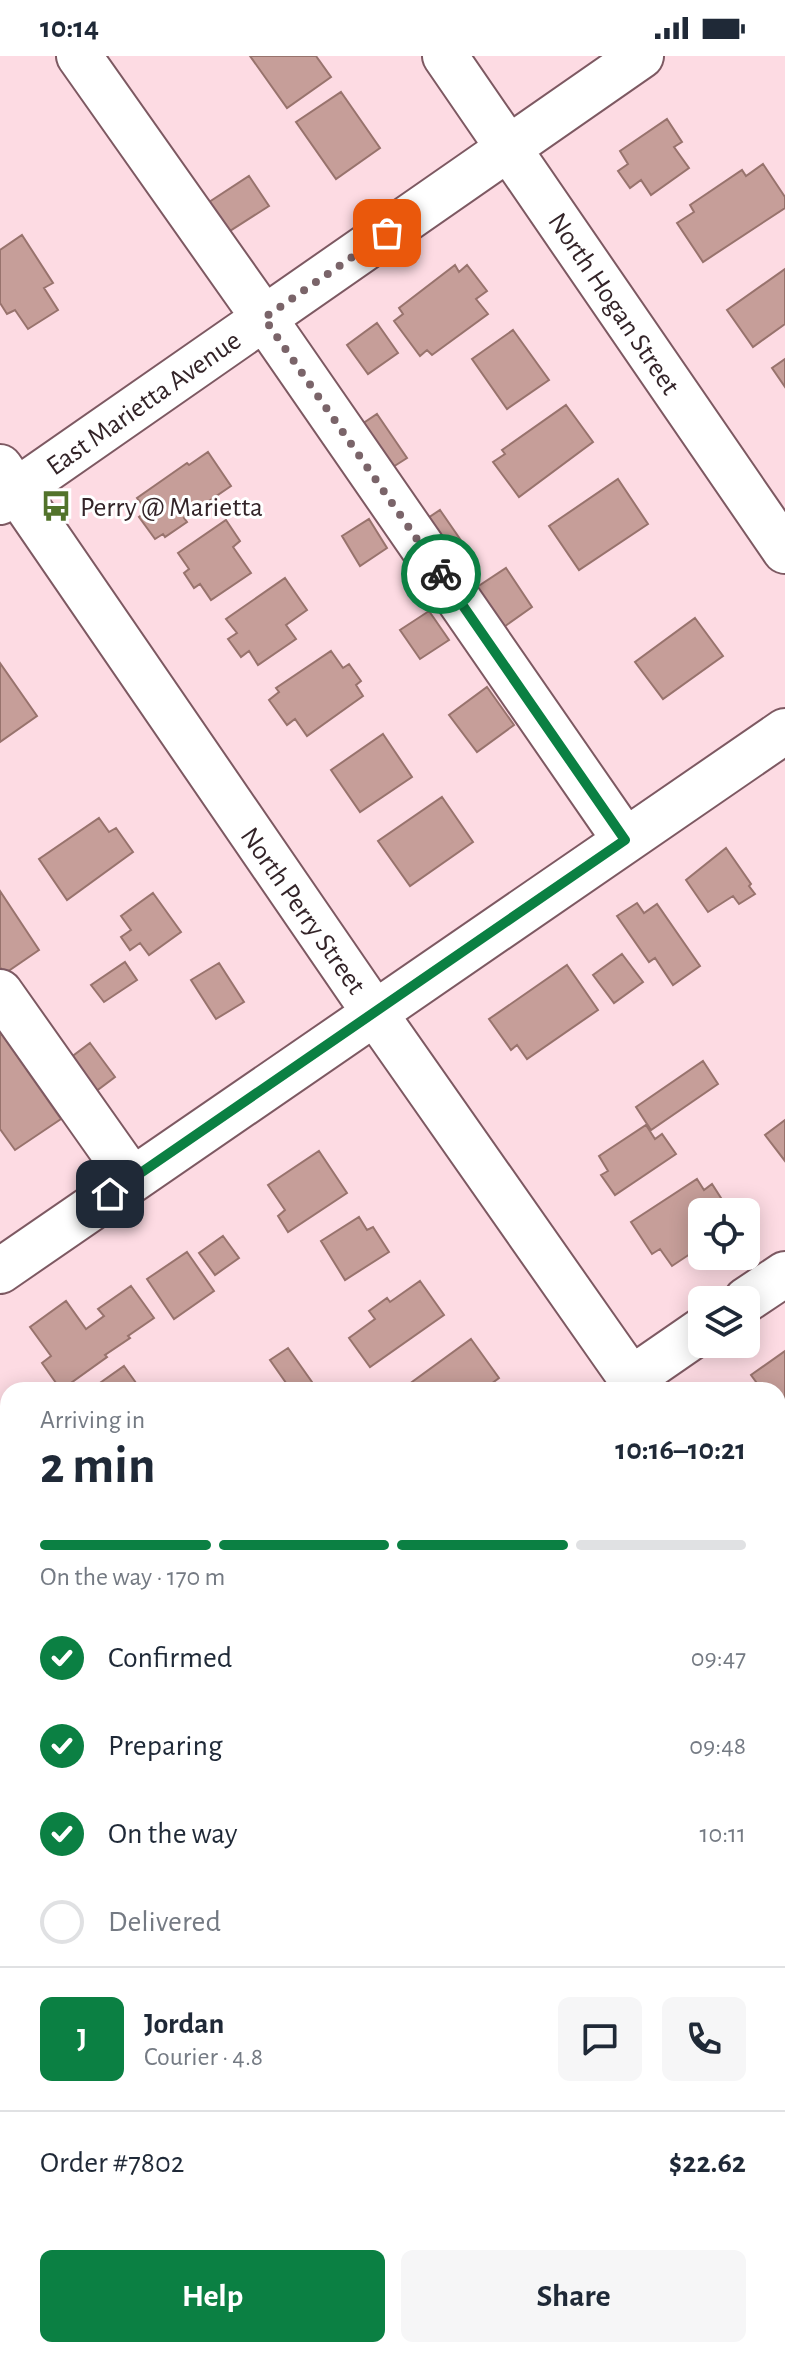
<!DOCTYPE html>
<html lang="en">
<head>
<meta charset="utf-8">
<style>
  :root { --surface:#fff; --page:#f6f6f7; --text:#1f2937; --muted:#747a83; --line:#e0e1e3; --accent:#0b8043 }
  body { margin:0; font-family:"Alegreya Sans",sans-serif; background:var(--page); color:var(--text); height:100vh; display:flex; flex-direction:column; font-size:30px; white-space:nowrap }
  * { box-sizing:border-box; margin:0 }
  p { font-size:26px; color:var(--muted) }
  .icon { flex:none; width:44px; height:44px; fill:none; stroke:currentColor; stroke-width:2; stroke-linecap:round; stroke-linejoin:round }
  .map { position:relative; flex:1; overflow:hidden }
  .drawer { position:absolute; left:0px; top:1326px; width:786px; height:976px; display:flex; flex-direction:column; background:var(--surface); border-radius:24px 24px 0 0; box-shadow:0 4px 20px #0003 }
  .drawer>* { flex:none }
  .tools { position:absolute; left:688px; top:1142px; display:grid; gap:16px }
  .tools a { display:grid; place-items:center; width:72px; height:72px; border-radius:12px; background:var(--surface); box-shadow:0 4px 20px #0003; font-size:40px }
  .pin { position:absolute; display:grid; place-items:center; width:68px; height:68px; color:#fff; margin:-34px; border-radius:16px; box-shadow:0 4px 12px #0006 }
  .courier { position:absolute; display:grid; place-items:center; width:80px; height:80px; margin:-40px; border:6px solid #0b8043; border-radius:50%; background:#fff; color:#222; box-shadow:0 2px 10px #0007 }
  .overview em { font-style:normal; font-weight:700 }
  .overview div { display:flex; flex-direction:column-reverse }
  .overview { display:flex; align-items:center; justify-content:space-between; height:136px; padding:0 40px }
  h1 { font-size:52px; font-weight:700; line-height:60px }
  .bar { display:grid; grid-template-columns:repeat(4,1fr); gap:12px 8px; align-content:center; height:96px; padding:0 40px }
  .bar i { height:10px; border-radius:6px; background:var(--line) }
  .bar .active { background:var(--accent) }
  .bar p { grid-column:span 4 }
  .line { display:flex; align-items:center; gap:20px; padding:0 40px; border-top:2px solid var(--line) }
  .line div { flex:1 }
  .round { display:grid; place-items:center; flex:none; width:84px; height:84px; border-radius:12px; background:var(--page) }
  ol { padding:0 40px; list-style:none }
  li { display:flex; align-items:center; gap:24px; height:88px }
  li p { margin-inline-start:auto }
  li .icon { padding:8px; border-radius:50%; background:var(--accent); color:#fff; stroke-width:4 }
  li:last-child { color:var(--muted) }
  li i { width:44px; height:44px; border:4px solid var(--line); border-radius:50% }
  .cta { display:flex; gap:16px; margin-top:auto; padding:16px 40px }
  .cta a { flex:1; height:92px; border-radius:12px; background:var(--accent); color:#fff; font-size:32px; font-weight:700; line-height:92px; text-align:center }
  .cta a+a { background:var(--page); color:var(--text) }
  .status { display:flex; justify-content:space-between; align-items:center; height:56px; padding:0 40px; background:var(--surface); direction:ltr }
  .status svg { height:22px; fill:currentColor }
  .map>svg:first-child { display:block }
  .building { fill:#c69e99; stroke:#98736d; stroke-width:2 }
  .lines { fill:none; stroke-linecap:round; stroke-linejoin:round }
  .minor-casing { stroke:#7d5962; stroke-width:48 }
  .minor { stroke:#fff; stroke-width:44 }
  .done { stroke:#7a6469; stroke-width:8; stroke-dasharray:0 14.4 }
  .route { stroke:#0b8043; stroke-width:10 }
  .labels { text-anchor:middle; stroke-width:6; stroke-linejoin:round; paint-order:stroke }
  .street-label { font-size:28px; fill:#332428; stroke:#fff }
  .poi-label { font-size:28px; fill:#332428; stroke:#fff; text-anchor:start }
</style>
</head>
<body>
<div class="status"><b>10:14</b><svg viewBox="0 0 49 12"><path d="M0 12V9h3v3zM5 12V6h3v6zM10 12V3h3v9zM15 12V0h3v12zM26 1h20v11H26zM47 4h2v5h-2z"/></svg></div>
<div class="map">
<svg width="785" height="2302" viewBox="0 0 785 2302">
  <rect width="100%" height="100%" fill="#fddbe3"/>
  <!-- building -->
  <path class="building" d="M250 0H316L331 21 287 52Z
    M341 36 380 92 336 123 296 66Z
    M667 63 682 86 674 91 689 112 651 139 641 124 630 132 618 115 628 108 620 95Z
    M763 108 785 141V152L703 206 677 167 694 156 690 149 742 114 746 120Z
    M249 120 269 150 222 180 203 150Z
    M22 179 53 227 44 232 58 254 28 273 15 254 7 258 0 247V194Z
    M455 209 459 216 467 209 487 235 476 243 488 258 432 299 427 294 420 300 394 265 403 258 399 252Z
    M785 213V268L753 291 727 254Z
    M377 267 398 297 368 318 347 289Z
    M513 274 549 324 507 353 472 303Z
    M785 303V331L772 312Z
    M566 349 593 386 519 441 493 406 505 398 502 394Z
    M377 358 407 402 382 418 353 374Z
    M208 396 231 430 184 462 187 466 165 481 163 478 155 483 139 461 147 455 137 442 187 407 189 409Z
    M618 423 648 468 579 514 549 470Z
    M440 454 469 496 442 514 413 472Z
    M369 463 387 492 360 510 342 480Z
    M226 464 240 485 233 491 251 517 211 544 200 528 194 532 184 517 189 513 178 497Z
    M506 512 532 551 501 573 474 533Z
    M285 522 307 554 286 569 296 583 258 609 249 595 241 601 228 583 237 577 226 563Z
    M429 555 449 584 420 603 400 574Z
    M695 562 723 600 663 643 635 606Z
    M331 595 343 612 349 608 361 625 356 629 363 640 307 680 295 663 287 669 269 644 279 636 276 632Z
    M0 607 37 660 0 686Z
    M487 631 514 669 477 696 449 659Z
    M383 678 412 721 360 756 331 714Z
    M442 741 473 786 410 830 378 785Z
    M99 762 109 776 116 772 133 796 67 844 39 803Z
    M726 792 751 828 749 830 755 838 739 848 733 840 708 856 686 824Z
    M0 835 39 894 4 918 0 911Z
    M153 837 181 876 149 899 140 887 130 894 121 881 131 874 121 860Z
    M637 847 644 857 657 848 700 910 673 929 655 902 649 906 617 860Z
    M622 898 643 926 614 947 593 919Z
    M125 906 137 924 104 946 91 929Z
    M219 907 244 946 216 963 191 924Z
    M567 909 598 954 527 1003 517 989 511 994 489 963Z
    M0 976 61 1063 15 1094 0 1073Z
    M90 987 115 1021 91 1039 66 1005Z
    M703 1005 718 1028 651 1074 636 1051Z
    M785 1064V1105L765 1079Z
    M646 1069 655 1083 662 1078 676 1098 615 1139 601 1119 608 1115 599 1100Z
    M319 1095 347 1137 288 1176 278 1160 285 1154 268 1129Z
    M697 1123 704 1134 712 1128 730 1156H702V1190L672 1210 660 1193 652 1198 631 1166Z
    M359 1161 367 1174 373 1171 389 1196 345 1224 321 1185Z
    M223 1180 239 1202 215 1219 199 1197Z
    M187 1196 214 1235 174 1263 147 1223Z
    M420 1225 444 1259 370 1311 349 1282 375 1263 369 1255 387 1242 390 1246Z
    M131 1230 154 1262 128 1280 130 1282 105 1299 107 1301 61 1334 42 1307 51 1300 30 1271 66 1245 86 1273 104 1260 98 1253Z
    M471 1283 499 1322 483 1334H401Z
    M288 1292 312 1326 300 1334H291L270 1304Z
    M785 1295V1350L778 1355V1334H762L751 1319Z
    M124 1310 141 1334H90Z
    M8 1612V1679L2 1684 0 1618Z
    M8 1742V1792L0 1781V1748Z
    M8 2050V2083L0 2072V2055Z
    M0 2125 8 2136V2146L0 2152Z
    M8 2193V2257L6 2259 0 2251V2199Z
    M26 2294H94L83 2302H31Z
    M132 2294H193L199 2302H138Z
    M401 2294H449L455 2302H390Z"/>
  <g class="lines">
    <defs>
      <path id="minor" d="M79 0 264 262 625 784
        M445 0 785 495
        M0 411 374 956 639 1334
        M0 446 641 0
        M0 936 132 1123
        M0 1215 785 675
        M746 1244 785 1218
        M631 1323 702 1274
        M0 1441 8 1452
        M778 1532 785 1542
        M0 1600 8 1595
        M778 1728 785 1722
        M0 1965 8 1959
        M778 2028 785 2038
        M778 2193 785 2187
        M300 2294 306 2302
        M634 2302 645 2294"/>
    </defs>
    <!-- minor casing -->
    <use href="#minor" class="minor-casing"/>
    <!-- minor -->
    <use href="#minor" class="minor"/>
  </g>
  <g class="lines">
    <!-- done -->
    <path class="done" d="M387 177 264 262 441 518"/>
    <!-- route -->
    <path class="route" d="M110 1138 625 784 441 518"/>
  </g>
  <!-- icons -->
  <defs>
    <symbol id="bus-bare" viewBox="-9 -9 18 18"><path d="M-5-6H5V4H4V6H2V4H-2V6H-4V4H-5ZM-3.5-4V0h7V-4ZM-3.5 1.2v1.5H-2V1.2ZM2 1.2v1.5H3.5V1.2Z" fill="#52732b" stroke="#fff" stroke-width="2.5" paint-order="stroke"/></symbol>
  </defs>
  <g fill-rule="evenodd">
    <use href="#bus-bare" x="34" y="428" width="44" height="44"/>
  </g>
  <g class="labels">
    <!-- street labels -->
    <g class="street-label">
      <text transform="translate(615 247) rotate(56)" y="10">North Hogan Street</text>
      <text transform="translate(143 346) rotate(-35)" y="10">East Marietta Avenue</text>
      <text transform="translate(304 854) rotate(55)" y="10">North Perry Street</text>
    </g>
    <!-- poi labels -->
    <g class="poi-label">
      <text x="80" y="460">Perry @ Marietta</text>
    </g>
  </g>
</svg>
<div class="tools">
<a><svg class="icon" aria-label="locate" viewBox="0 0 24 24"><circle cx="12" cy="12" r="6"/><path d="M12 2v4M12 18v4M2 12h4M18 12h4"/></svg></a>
<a><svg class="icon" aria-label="layers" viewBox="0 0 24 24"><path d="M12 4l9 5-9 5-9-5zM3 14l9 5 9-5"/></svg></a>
</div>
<div class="pin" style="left:387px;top:177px;background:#ea580c"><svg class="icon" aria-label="bag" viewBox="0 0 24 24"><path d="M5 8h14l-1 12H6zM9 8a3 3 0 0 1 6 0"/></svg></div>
<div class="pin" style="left:110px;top:1138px;background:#1f2937"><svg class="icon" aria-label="home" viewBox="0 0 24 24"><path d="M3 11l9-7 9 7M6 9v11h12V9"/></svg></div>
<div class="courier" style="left:441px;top:518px"><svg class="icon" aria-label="bike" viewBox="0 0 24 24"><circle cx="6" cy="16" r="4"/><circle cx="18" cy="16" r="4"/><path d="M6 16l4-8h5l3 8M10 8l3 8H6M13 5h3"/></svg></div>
<section class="drawer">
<div class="overview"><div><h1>2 min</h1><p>Arriving in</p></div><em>10:16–10:21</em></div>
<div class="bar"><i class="active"></i><i class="active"></i><i class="active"></i><i></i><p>On the way · 170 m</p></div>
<ol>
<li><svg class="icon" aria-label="check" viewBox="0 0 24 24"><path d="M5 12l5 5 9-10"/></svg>Confirmed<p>09:47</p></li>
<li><svg class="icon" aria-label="check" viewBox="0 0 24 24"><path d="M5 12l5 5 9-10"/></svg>Preparing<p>09:48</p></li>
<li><svg class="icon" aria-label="check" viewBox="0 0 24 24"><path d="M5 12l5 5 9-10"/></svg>On the way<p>10:11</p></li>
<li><i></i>Delivered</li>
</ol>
<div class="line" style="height:144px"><b class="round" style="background:var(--accent);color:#fff">J</b><div><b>Jordan</b><p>Courier · 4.8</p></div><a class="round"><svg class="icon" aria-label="chat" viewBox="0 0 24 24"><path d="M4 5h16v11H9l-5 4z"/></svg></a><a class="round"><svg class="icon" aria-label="phone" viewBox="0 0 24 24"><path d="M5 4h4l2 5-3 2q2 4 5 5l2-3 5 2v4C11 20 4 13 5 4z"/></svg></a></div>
<div class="line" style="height:104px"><div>Order #7802</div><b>$22.62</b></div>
<div class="cta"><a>Help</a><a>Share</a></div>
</section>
</div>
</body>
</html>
